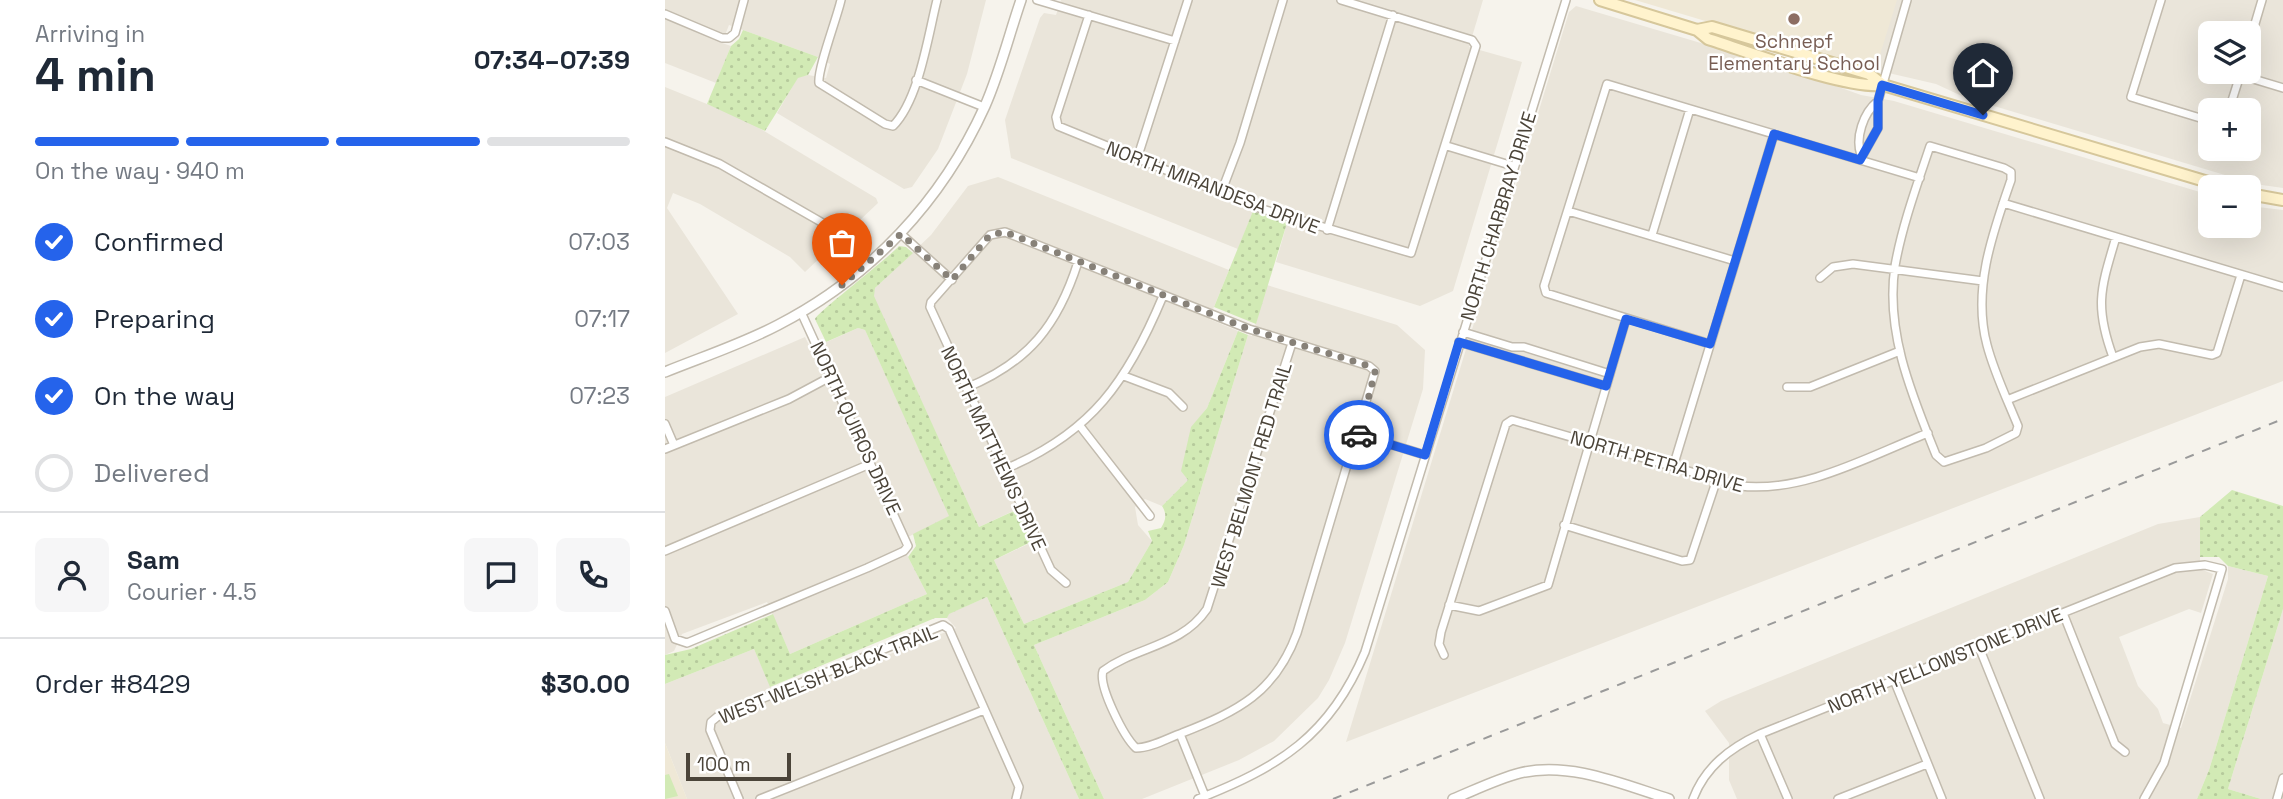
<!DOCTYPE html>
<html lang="en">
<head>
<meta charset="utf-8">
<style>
  :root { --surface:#fff; --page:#f6f6f7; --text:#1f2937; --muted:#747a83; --line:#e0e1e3; --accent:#2563eb }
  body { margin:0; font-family:"Space Grotesk",sans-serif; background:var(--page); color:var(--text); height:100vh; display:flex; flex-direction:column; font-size:26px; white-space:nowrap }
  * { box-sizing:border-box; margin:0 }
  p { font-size:23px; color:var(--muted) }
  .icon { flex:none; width:38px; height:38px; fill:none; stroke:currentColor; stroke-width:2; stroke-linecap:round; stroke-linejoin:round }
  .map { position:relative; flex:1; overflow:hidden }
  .details { display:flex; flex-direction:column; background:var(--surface); width:665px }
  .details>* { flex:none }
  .controls { position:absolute; left:1533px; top:21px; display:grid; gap:14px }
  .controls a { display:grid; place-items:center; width:63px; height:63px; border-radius:10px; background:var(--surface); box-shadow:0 7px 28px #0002; font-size:35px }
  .scale { position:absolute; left:21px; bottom:18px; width:105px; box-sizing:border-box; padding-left:7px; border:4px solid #4b4439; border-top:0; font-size:19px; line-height:24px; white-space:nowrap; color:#4b4439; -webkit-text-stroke:5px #fff; paint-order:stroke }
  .pin { position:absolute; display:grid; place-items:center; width:60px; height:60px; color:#fff; margin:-72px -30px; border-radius:50% 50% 50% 0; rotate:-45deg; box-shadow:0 0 7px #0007 }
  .pin .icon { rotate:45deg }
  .courier { position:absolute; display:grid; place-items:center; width:70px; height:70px; margin:-35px; border:5px solid #2563eb; border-radius:50%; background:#fff; color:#222; box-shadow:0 2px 9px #0007 }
  .headline em { font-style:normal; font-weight:700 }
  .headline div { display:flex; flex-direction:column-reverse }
  .headline { display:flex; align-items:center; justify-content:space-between; height:119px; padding:0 35px }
  h1 { font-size:46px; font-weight:700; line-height:52px }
  .bar { display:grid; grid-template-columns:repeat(4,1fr); gap:10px 7px; align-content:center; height:84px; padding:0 35px }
  .bar i { height:9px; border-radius:5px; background:var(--line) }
  .bar .selected { background:var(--accent) }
  .bar p { grid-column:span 4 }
  .line { display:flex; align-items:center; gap:18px; padding:0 35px; border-top:2px solid var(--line) }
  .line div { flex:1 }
  .round { display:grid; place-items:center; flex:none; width:74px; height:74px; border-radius:10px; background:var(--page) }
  ol { padding:0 35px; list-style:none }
  li { display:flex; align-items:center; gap:21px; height:77px }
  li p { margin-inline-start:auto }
  li .icon { padding:7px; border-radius:50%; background:var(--accent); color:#fff; stroke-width:4 }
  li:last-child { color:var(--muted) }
  li i { width:38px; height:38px; border:4px solid var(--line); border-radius:50% }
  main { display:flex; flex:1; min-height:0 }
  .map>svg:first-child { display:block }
  .residential { fill:#eae5da; fill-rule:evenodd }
  .education { fill:#efe8d6 }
  .grass { fill:url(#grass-dots) }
  .pitch { fill:#d2eab5 }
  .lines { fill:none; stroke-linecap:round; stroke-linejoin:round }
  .minor-casing { stroke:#c2bbae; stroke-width:10 }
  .tertiary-casing { stroke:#c2bbae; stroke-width:12 }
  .secondary-casing { stroke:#d6c79b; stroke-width:14 }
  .minor { stroke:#fff; stroke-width:7 }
  .tertiary { stroke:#fff; stroke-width:9 }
  .secondary { stroke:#fff3cd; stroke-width:10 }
  .rail { stroke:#9a9a9a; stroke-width:2; stroke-dasharray:9 9; stroke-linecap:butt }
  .done { stroke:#878178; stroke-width:7; stroke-dasharray:0 12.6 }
  .route { stroke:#2563eb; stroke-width:9 }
  .education-dot { fill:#8d6e63; stroke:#fff; stroke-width:2.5 }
  .labels { text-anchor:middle; stroke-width:5; stroke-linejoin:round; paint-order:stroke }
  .education-label { font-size:19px; fill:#785e54; stroke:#fff }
  .street-label { font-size:19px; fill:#4b4439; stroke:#fff }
</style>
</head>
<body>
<main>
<section class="details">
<div class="headline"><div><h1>4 min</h1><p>Arriving in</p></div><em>07:34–07:39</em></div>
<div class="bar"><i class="selected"></i><i class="selected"></i><i class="selected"></i><i></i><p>On the way · 940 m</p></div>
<ol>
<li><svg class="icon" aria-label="check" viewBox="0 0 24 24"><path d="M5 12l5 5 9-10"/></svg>Confirmed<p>07:03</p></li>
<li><svg class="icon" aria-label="check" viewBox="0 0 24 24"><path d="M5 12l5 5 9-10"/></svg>Preparing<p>07:17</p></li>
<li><svg class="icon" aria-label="check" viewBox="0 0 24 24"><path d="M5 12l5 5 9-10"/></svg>On the way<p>07:23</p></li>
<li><i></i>Delivered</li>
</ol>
<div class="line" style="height:126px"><a class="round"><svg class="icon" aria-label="person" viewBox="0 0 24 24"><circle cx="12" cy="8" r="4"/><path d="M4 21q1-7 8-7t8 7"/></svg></a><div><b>Sam</b><p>Courier · 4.5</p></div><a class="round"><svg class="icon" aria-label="chat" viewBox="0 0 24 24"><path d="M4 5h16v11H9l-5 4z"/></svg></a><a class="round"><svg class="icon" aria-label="phone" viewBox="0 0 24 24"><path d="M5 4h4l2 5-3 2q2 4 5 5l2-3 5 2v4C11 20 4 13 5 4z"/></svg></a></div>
<div class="line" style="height:91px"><div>Order #8429</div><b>$30.00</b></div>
</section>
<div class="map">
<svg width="1618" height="799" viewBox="0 0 1618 799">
  <defs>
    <pattern id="grass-dots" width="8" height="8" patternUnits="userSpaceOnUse" patternTransform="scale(1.75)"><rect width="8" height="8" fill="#d2eab5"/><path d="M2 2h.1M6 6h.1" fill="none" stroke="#b6ca9c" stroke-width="1.8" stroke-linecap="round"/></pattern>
  </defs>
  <rect width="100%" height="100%" fill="#f6f3ec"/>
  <!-- residential -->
  <path class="residential" d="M0 0H321L302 74 273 149 247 187 239 189 112 113 133 77 143 75 161 78 165 64 153 57 64 25 57 43 66 46 51 83 0 63Z
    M396 0H818L804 47 857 62 788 291 755 306 611 262 622 223 623 206 594 196 573 249 346 158 340 120 375 18 379 13 391 15Z
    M973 0H1618V188L1590 184 1299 97 1271 84 1202 68 1152 51ZM1545 33H1584V72H1545ZM1545 110H1584V149H1545Z
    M911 6 1120 68 1196 95 1229 101 1545 195V226H1584V206L1618 210V381L681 742 904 12Z
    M0 87 79 119 211 198 213 203 140 272 125 257 35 204 8 193 2 208 73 314 0 353Z
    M333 177 564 270 544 319 573 331 542 408 526 428 524 479 497 506 480 499 470 507 473 525 487 541 463 582 359 624 329 560 378 537 363 504 314 527 208 296 210 288 266 235 303 186Z
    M602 285 732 325 760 350 758 389 680 643 664 680 653 698 609 741 574 760 477 799H439L369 645 480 600 503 582 519 545 583 335 587 336Z
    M193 328 200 330 285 516 235 541 262 594 125 654 102 602 17 634 9 651 0 655V397L140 337 146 349Z
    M1535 517V569L1548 574 1536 613 1524 609 1454 637 1473 686 1493 709 1498 723 1516 728 1563 579V566L1603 576 1544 770 1532 799H1072L1064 780V743L1040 711 1056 701 1493 524Z
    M322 597 414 799H22L0 743V684L89 649 111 699 291 628 282 618 283 614Z
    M1618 609V799H1596L1563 789Z"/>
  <!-- education -->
  <path class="education" d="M970 0H1232L1213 61 1205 69 1152 51 1094 37Z
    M0 743 22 799H0Z"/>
  <!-- grass -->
  <path class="grass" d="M78 30 153 57 143 75 133 78 100 131 42 104 66 46 74 39Z
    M588 211 622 223 591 324 549 307Z
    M234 246 241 247 248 253 210 288 209 296 314 527 351 510 366 542 329 560 359 624 463 582 487 541 483 531 496 528C501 520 502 514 497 506L523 480 516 471 526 427 542 408 573 331 583 335 519 545 503 582 480 600 369 645 439 799H414L322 597 284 614 282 618H270L105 687 89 649 0 684V655L26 649 108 614 125 654 262 594 243 557 251 546 248 534 284 516 200 330 193 328 161 342 150 319C152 313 222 259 234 246Z
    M1567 490 1618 506V609L1563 789 1596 799H1532L1544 770 1603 576 1563 566 1554 557H1535V517Z"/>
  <!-- pitch -->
  <path class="pitch" d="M4 774 13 796 0 799V775Z"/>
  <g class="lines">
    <defs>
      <path id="minor" d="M176 0C172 18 152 70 154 83L220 124 228 126C254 100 263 36 272 0
        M372 0 510 41
        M1496 0 1466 97 1545 121
        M0 14 57 38H64L70 33 79 0
        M424 15 391 117 393 126 594 208 746 253 811 46 807 40 676 0
        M1584 44 1597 0
        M1575 75 1618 88
        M251 80 319 107
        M1564 110 1576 72
        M0 142 55 164 163 226 197 269
        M782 146 848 166
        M1265 146 1339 168 1346 172V180C1328 232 1307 289 1322 345 1329 372 1342 399 1353 426L1351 433 1321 448 1279 462 1271 455C1247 395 1220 332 1230 266 1237 226 1252 185 1265 146Z
        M1196 155C1190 138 1198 113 1213 101
        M472 159 523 0
        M1195 160 1213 128V101L1242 0
        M556 193 575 143 618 0
        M1338 203 1618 287
        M903 211 1070 261
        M662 230 728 15
        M236 234 287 280
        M987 235 1025 109
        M1155 278 1168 267 1188 264 1318 281
        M798 332 847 347H859L945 374
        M794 342 941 386
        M1045 344 881 293 879 286 942 84 1255 178
        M1448 357C1429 305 1436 288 1451 237
        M459 376 504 393 518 407
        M1122 387H1145L1235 351
        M301 388C364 362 393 325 413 262
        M1342 400 1475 347 1494 344 1547 355 1552 353 1576 275
        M0 424 9 445
        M415 426 485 516
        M692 434 760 455
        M0 449 124 399 167 376
        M1008 467 1109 134
        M340 469C427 433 463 380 498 296
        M899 525 1017 561 1025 560 1052 479
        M0 551 205 464
        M401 583 386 570 265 307 266 302 325 235 340 232 584 329 704 366 710 371 632 633C610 693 573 711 517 733 503 738 486 748 471 748 459 737 433 686 438 671 472 646 516 647 542 609L627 343
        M784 605 814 611 883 585 961 319
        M0 611 10 639 22 643 202 568 239 551 243 546 136 312
        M1398 613 1450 744 1460 752
        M1314 647 1375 799
        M779 655 774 644 776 632 841 424 847 420 1075 486C1140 493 1204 456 1263 433
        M1229 680 1277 799
        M515 734 540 796
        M1095 734 1123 799
        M74 799 45 730 46 722 52 717 278 625 284 629 354 787 351 799
        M95 799 319 710
        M533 799C614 767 665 736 700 652L901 0
        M1028 799C1040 767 1065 748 1095 734L1510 568 1540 565 1557 569 1499 763 1479 799
        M1173 799 1262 764
        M1612 799 1618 778"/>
      <path id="tertiary" d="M0 372C37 357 77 344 113 325 206 277 277 201 320 106 335 72 344 35 356 0
        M788 799C810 790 832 779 855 773 904 761 957 784 1004 799"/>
      <path id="secondary" d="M935 0 1032 30 1043 39C1084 52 1180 89 1218 85
        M1032 30 1047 27 1204 74 1218 85 1560 187
        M1584 194 1618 200"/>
    </defs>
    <!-- minor casing -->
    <use href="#minor" class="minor-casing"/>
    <!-- tertiary casing -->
    <use href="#tertiary" class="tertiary-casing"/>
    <!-- secondary casing -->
    <use href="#secondary" class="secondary-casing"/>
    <!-- minor -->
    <use href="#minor" class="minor"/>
    <!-- tertiary -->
    <use href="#tertiary" class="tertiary"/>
    <!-- secondary -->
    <use href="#secondary" class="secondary"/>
    <!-- rail -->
    <path class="rail" d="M668 799 1618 419"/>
  </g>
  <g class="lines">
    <!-- done -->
    <path class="done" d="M177 285 236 234 287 280 325 235 340 232 584 329 704 366 710 372 694 435"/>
    <!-- route -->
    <path class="route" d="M694 435 760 455 794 342 941 386 961 319 1045 344 1109 134 1195 160 1213 128V101L1217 85 1318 115"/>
  </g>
  <!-- markers -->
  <circle class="education-dot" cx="1129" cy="19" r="7"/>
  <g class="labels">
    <!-- education labels -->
    <g class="education-label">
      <text x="1129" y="48">Schnepf<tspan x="1129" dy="22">Elementary School</tspan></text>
    </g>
    <!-- street labels -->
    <g class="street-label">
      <text transform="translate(548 187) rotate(21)" y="7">NORTH MIRANDESA DRIVE</text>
      <text transform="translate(833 216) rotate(-73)" y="7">NORTH CHARBRAY DRIVE</text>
      <text transform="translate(191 428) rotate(65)" y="7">NORTH QUIROS DRIVE</text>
      <text transform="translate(329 448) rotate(65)" y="7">NORTH MATTHEWS DRIVE</text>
      <text transform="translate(992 461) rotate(16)" y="7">NORTH PETRA DRIVE</text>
      <text transform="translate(586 475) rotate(-73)" y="7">WEST BELMONT RED TRAIL</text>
      <text transform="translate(1280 660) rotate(-22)" y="7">NORTH YELLOWSTONE DRIVE</text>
      <text transform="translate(163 674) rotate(-22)" y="7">WEST WELSH BLACK TRAIL</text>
    </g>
  </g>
</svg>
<div class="controls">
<a><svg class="icon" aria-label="layers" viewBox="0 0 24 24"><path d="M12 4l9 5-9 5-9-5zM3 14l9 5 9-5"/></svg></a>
<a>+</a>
<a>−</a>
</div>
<div class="scale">100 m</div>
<div class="pin" style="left:177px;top:285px;background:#ea580c"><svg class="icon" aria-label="bag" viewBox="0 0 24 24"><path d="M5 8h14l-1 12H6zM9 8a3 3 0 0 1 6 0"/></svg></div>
<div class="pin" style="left:1318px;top:115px;background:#1f2937"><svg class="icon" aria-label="home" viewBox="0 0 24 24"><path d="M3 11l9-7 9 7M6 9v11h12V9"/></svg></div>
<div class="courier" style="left:694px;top:435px"><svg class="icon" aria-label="car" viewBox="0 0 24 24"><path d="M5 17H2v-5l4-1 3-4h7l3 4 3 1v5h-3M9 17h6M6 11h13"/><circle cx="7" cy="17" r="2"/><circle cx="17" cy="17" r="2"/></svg></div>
</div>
</main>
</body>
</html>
